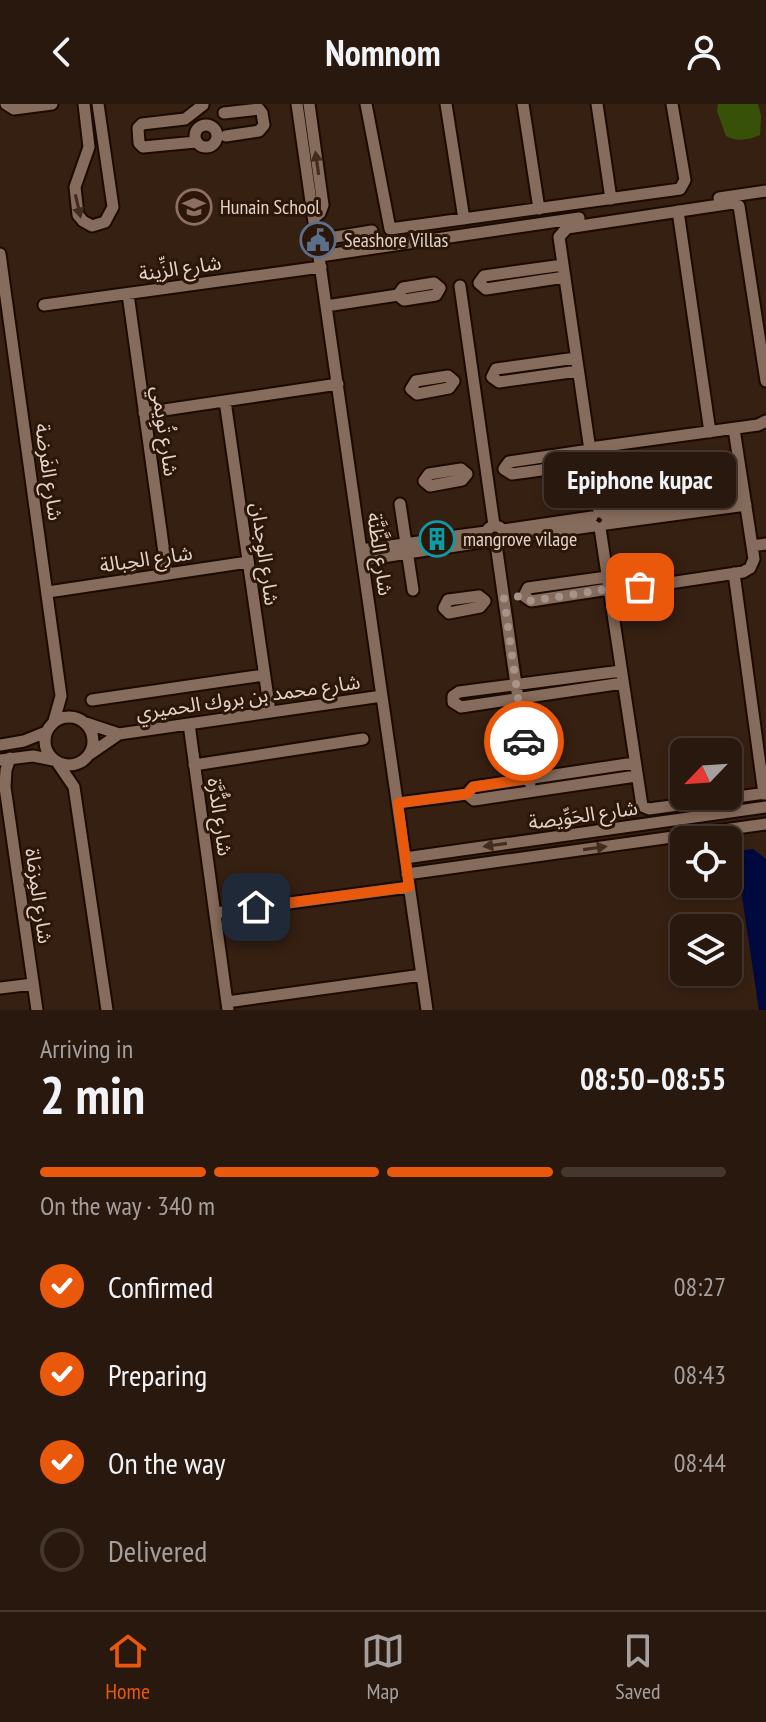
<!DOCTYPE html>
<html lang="en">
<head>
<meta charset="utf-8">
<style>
  :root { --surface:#28180e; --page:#302117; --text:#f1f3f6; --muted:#a5a09e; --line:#44372e; --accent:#ea580c }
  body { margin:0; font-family:"PT Sans Narrow","Noto Sans Arabic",sans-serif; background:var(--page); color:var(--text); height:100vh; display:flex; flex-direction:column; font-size:30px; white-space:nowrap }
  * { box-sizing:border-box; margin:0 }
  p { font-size:26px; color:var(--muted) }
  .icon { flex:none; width:44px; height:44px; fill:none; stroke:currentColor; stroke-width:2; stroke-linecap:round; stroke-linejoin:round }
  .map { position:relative; height:906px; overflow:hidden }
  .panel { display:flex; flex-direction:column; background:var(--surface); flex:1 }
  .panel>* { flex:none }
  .needle { width:52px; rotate:245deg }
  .fabs { position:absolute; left:670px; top:634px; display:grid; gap:16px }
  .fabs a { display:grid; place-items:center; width:72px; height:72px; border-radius:12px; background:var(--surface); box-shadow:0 4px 12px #0003,0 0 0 2px var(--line); font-size:40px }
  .pin { position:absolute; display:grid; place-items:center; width:68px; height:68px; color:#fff; margin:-34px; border-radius:16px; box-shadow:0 4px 12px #0006 }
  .courier { position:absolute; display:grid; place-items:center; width:80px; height:80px; margin:-40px; border:6px solid #ea580c; border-radius:50%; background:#fff; color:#222; box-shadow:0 2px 10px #0007 }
  .bubble { position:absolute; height:56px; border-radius:12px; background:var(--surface); box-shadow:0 4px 12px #0003,0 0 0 2px var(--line); font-size:26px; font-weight:800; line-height:56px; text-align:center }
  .headline em { font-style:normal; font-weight:800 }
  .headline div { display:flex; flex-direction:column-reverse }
  .headline { display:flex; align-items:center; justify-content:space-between; height:136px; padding:0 40px }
  h1 { font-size:52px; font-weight:800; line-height:60px }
  .bar { display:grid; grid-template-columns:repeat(4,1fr); gap:12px 8px; align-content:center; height:96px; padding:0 40px }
  .bar i { height:10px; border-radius:6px; background:var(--line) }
  .bar .on { background:var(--accent) }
  .bar p { grid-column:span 4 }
  ol { padding:0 40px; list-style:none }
  li { display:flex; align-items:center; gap:24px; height:88px }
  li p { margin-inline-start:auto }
  li .icon { padding:8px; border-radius:50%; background:var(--accent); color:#fff; stroke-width:4 }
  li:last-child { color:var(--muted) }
  li i { width:44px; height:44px; border:4px solid var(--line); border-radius:50% }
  header { display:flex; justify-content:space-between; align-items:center; height:104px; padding:0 40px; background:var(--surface); font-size:36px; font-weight:800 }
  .tabs { display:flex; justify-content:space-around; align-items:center; height:112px; border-top:2px solid var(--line); background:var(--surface); font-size:22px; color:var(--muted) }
  .tabs a { display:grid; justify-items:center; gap:4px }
  .tabs .on { color:var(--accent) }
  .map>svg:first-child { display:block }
  .green { fill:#385109 }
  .water { fill:#00093d }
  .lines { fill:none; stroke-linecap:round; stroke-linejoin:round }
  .minor-tunnel { stroke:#503b2e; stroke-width:11; stroke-dasharray:11 5.5; stroke-linecap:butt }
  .minor-casing { stroke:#1c0900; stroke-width:15 }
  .minor { stroke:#866c5c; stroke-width:11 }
  .oneway { fill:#422c1d }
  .done { stroke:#a6948a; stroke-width:8; stroke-dasharray:0 14.4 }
  .route { stroke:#ea580c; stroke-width:10 }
  .labels { text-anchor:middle; stroke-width:6; stroke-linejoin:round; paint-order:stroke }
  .poi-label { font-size:20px; fill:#e2d3ca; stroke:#2b1608; text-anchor:start }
  .street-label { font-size:20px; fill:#e2d3ca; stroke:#2b1608 }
</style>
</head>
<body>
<header><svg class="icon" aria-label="back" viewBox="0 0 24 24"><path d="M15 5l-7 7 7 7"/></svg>Nomnom<svg class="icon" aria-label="person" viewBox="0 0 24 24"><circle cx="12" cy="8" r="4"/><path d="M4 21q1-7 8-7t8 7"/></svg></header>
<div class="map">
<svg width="766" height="906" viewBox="0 0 766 906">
  <rect width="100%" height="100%" fill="#362012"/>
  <!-- green -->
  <path class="green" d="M718 0H758L761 12 760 31C748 36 738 38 726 32L717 7Z"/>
  <!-- water -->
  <path class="water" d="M753 745 766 755V906H759L736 752 745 746Z"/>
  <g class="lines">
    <!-- minor-tunnel -->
    <path class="minor-tunnel" d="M426 437 448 433
      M427 446 449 443"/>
    <defs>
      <path id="minor" d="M6 0 14 5 52 0
        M84 0 89 43 75 83 78 111 83 117 92 122 105 118 113 103 98 0
        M297 0 427 906
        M309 0 323 101 320 109 314 114
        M366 0 390 125 680 85 685 76 672 0
        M446 0 464 115
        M523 0 539 105
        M597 0 611 95
        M224 9 259 5 262 9 264 21 259 27 226 32
        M195 32a11 11 0 1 1 22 0a11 11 0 1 1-22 0Z
        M196 38 143 43 139 39 138 24 142 20 185 15 203 1
        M719 94 766 87
        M678 107 710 328
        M317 136 372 127
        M0 150 61 592 54 617
        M320 152 579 114
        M563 161 484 172 479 179 486 185 565 173
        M434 179 440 184 436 191 404 196 398 191 403 184Z
        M460 182 494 421
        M128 190 167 470
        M44 201 321 163
        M326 202 398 191
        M576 254 496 265 492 273 499 278 578 267
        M448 272 454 277 449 284 417 290 411 285 416 277Z
        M225 297 270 608
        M144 309 338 280
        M590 344 758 321 766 317
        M590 346 509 358 504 365 512 370 592 359
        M461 365 467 370 462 376 430 382 424 377 429 370Z
        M400 400 413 486
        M599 408 559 133 567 124 733 99 739 102 766 277
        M605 411 744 391
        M606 420 746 401
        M486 431a9 9 0 1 1 18 0a9 9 0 1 1-18 0Z
        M600 424 642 702 649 705 766 689
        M503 426 592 413
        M448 433 486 428
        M503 435 594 422
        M496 440 530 679
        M752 442 766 440
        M449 443 488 437
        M361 446 426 437
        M363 456 427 446
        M734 469 764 690
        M607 473 528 484 524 492 531 497 609 485
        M48 488 248 458
        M609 488 743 468 750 464 754 455 734 325
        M479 492 485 497 480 503 449 509 444 504 448 496Z
        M621 567 459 588 453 592V598L461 603 623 579
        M92 596 264 571
        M45 637a24 24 0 1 1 48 0a24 24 0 1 1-48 0Z
        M86 619 119 630 382 592
        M189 620 228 906
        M0 641 24 637 46 628
        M90 650 119 630
        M10 654 6 666 5 683 37 906
        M0 656 33 652 53 656
        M57 658 74 683 107 906
        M634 659 473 683 467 690 474 696 636 672
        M194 661 363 635
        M398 699 467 690
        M405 754 766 703
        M407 770 766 720
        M215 809 409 783
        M0 884 33 880
        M227 898 422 871"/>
    </defs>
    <!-- minor casing -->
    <use href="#minor" class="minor-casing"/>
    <!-- minor -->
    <use href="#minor" class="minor"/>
  </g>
  <!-- one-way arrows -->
  <defs><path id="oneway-solid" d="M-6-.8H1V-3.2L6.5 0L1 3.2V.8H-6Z" transform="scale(2)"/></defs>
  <g class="oneway">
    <use href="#oneway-solid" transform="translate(317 59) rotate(-98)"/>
    <use href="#oneway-solid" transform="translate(78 102) rotate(77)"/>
    <use href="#oneway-solid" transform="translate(495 741) rotate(172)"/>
    <use href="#oneway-solid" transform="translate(595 744) rotate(-8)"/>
  </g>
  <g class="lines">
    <!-- done -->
    <path class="done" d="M524 637 504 494 524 492 531 497 609 485V488L640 483"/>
    <!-- route -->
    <path class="route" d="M256 803 409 783 398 699 467 690 473 683 530 674 524 637"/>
  </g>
  <!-- icons -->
  <defs>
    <symbol id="school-ring" viewBox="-11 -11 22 22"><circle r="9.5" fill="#2b1608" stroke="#8d6e63" stroke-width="1.5"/><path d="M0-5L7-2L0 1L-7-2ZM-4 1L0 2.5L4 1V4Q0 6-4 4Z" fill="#8d6e63"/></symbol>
    <symbol id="civic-ring" viewBox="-11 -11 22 22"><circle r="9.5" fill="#2b1608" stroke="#5c6f8a" stroke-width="1.5"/><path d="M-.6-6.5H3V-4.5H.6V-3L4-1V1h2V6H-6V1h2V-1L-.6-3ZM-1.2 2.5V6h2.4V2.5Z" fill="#5c6f8a"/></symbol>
    <symbol id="building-ring" viewBox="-11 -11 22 22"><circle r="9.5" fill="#2b1608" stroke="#0f9aa8" stroke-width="1.5"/><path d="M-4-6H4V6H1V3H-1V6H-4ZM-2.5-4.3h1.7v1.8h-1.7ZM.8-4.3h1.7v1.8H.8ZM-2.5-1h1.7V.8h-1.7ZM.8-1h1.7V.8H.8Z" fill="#0f9aa8"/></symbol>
  </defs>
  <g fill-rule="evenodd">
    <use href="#school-ring" x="174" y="83" width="40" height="40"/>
    <use href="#civic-ring" x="298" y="116" width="40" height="40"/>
    <use href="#building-ring" x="417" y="415" width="40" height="40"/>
  </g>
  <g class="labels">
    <!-- poi labels -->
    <g class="poi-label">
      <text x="220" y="110">Hunain School</text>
      <text x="344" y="143">Seashore Villas</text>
      <text x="463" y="442">mangrove vilage</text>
    </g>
    <!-- street labels -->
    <g class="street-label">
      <text transform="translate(180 164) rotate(-8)" y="7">شارع الزِّينة</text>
      <text transform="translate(165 327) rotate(82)" y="7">شارع تُوِيمي</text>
      <text transform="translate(49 368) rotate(82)" y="7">شارع الفَرضة</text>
      <text transform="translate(265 450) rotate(82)" y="7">شارع الوِجدان</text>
      <text transform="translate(380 450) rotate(82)" y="7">شارع الظَّنَّة</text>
      <text transform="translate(146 455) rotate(-8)" y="7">شارع الحِبالة</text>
      <text transform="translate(248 593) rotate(-8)" y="7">شارع محمد بن بروك الحميري</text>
      <text transform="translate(583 711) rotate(-8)" y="7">شارع الحَوِّيصة</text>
      <text transform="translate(220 713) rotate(82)" y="7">شارع الدُّرَّة</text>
      <text transform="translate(39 792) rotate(82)" y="7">شارع المِزمَاة</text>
    </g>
  </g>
</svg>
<div class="fabs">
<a><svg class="needle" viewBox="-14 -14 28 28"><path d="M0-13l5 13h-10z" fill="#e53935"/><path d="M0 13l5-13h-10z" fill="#a5a09e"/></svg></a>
<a><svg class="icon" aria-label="locate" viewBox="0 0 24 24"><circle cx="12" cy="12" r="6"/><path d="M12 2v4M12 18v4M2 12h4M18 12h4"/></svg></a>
<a><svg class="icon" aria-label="layers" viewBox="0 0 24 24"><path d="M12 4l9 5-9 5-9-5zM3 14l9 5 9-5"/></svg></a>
</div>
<div class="pin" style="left:640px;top:483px;background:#ea580c"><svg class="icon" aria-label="bag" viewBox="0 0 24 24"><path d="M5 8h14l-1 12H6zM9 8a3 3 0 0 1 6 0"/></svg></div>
<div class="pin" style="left:256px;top:803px;background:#1f2937"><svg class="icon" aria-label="home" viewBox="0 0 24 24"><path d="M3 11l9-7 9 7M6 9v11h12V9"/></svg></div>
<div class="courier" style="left:524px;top:637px"><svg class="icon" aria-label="car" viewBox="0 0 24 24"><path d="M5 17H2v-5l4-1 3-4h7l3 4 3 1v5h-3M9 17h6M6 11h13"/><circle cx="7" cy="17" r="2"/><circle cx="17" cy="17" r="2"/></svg></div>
<div class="bubble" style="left:544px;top:348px;width:192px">Epiphone kupac</div>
</div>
<section class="panel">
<div class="headline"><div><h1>2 min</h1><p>Arriving in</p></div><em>08:50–08:55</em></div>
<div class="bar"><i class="on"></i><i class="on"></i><i class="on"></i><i></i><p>On the way · 340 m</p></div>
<ol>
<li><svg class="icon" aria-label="check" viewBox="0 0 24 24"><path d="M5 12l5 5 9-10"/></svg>Confirmed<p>08:27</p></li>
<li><svg class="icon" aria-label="check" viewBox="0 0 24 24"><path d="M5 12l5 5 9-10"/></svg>Preparing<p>08:43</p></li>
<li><svg class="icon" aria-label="check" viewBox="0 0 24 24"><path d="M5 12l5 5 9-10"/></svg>On the way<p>08:44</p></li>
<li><i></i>Delivered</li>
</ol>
</section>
<nav class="tabs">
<a class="on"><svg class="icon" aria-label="home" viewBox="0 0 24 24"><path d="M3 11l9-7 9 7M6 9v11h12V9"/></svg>Home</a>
<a><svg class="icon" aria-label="map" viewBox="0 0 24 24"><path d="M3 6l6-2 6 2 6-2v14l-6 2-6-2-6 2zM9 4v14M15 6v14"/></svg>Map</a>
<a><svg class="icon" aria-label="saved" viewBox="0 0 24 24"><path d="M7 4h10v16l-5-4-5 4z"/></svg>Saved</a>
</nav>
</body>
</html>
